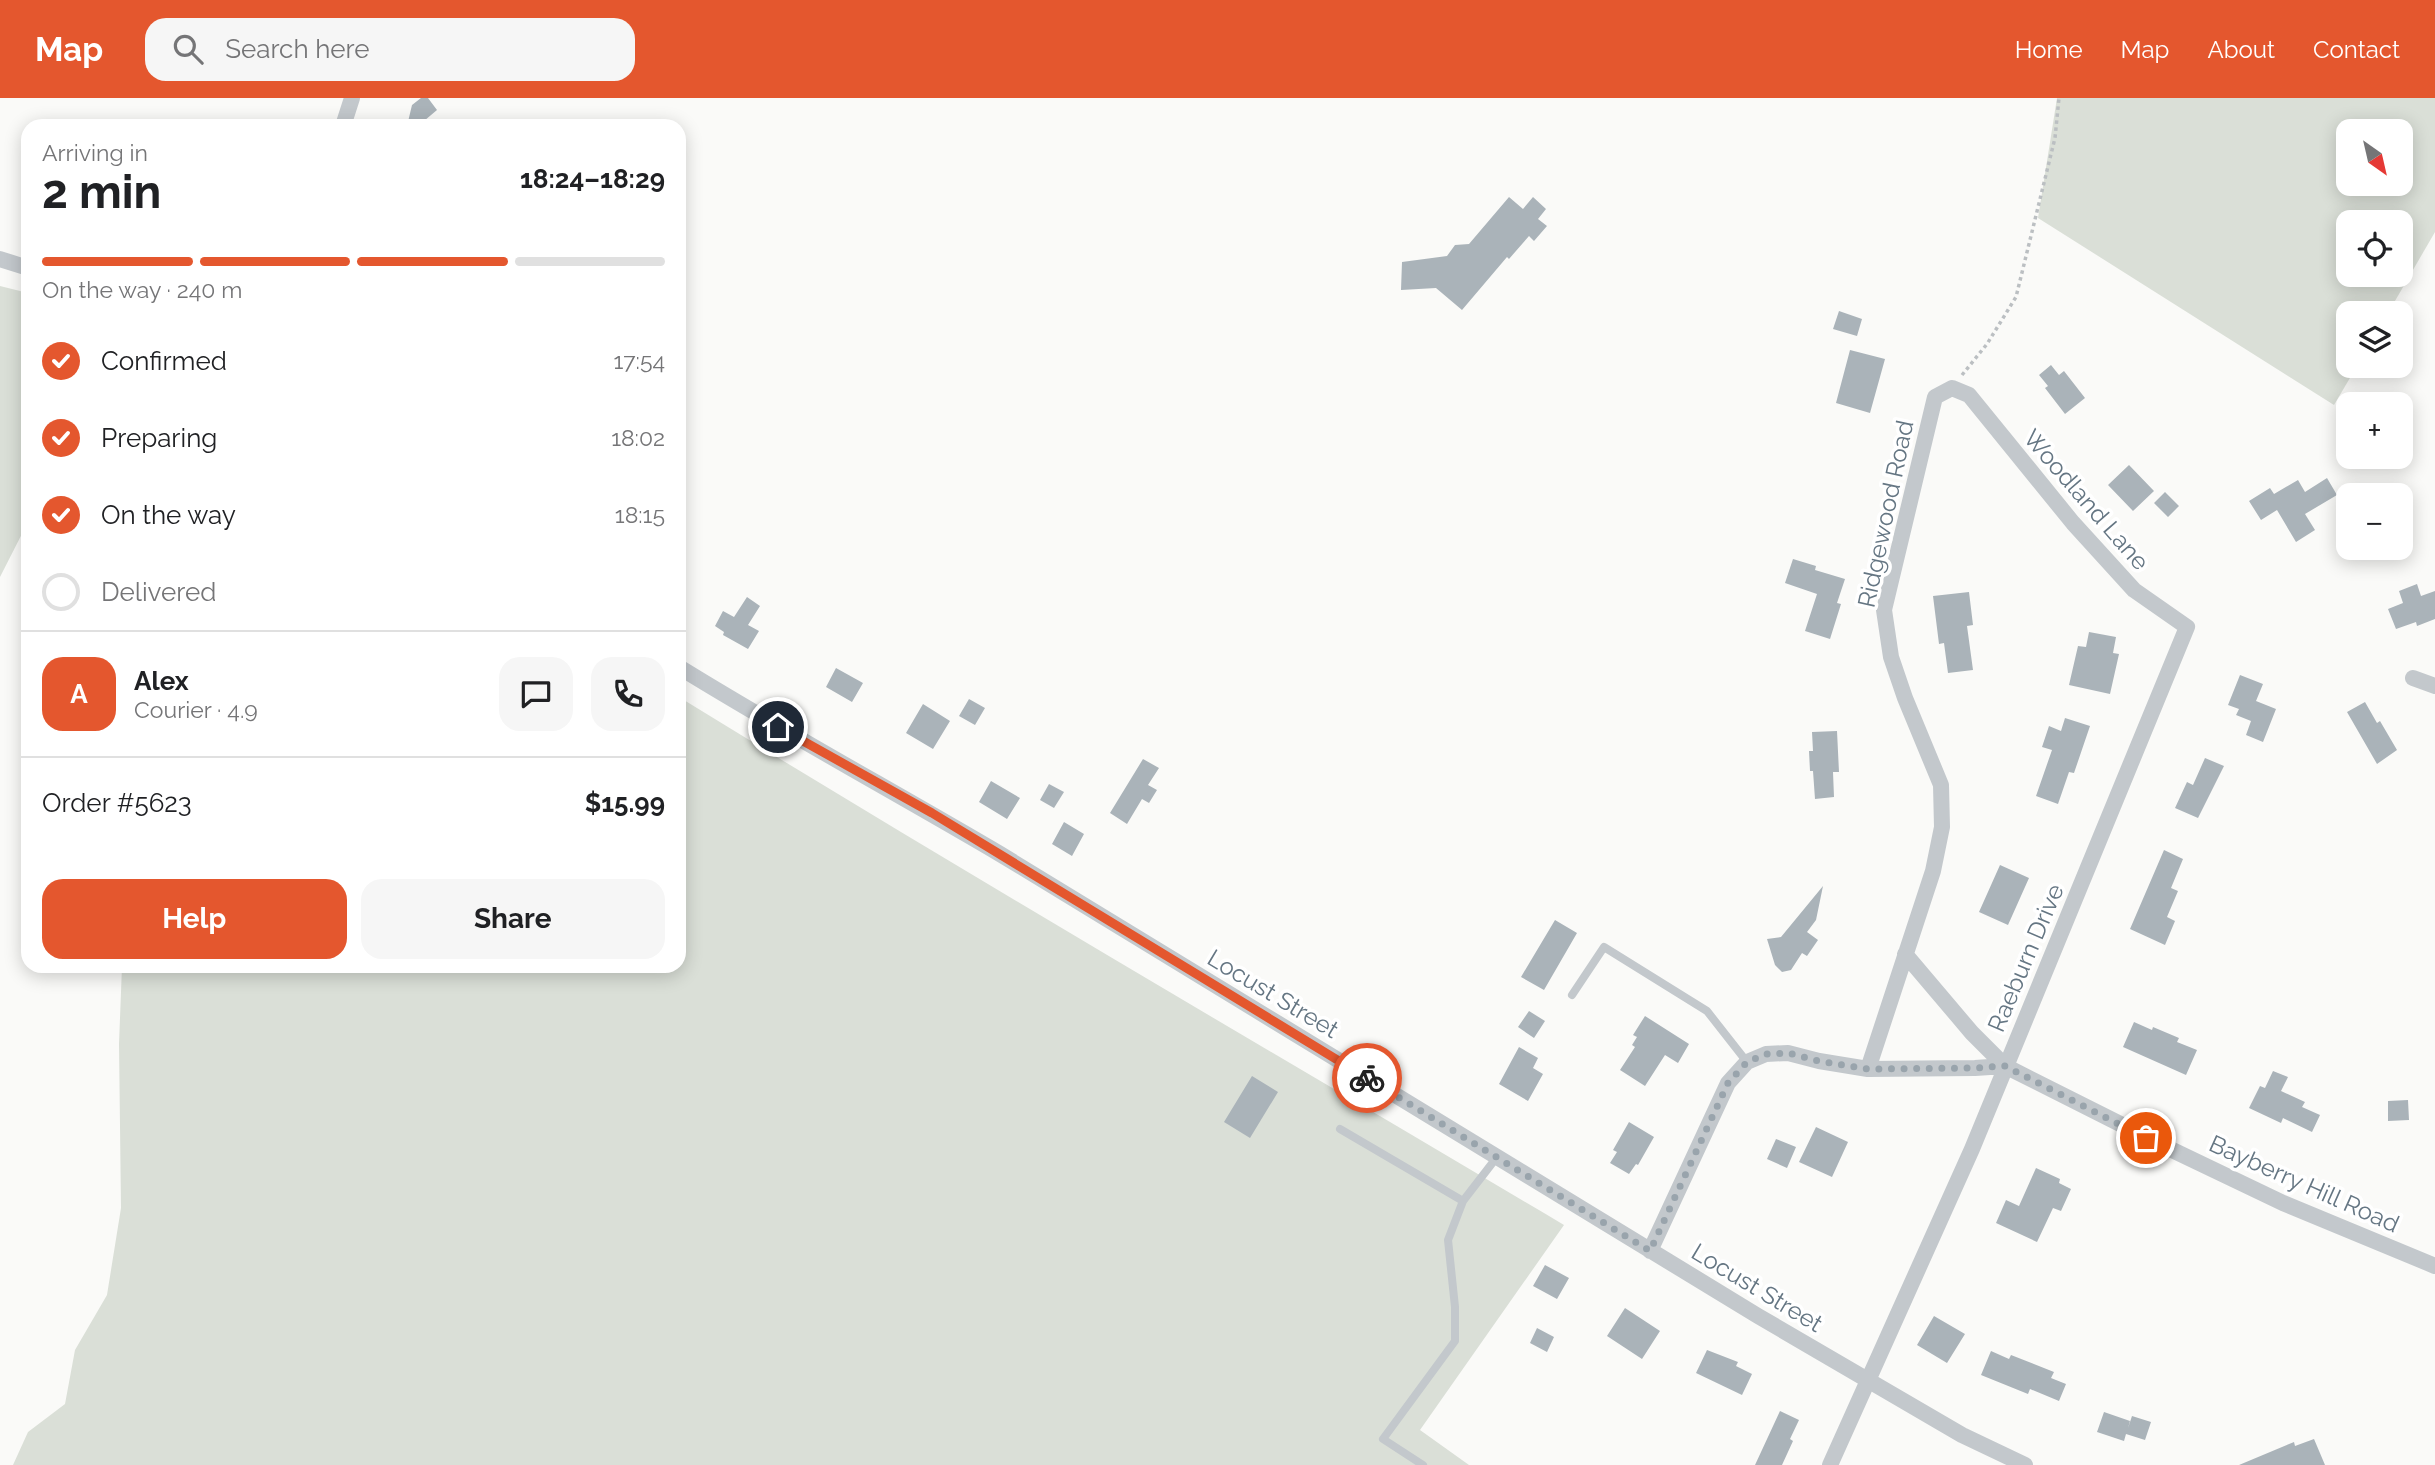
<!DOCTYPE html>
<html lang="en">
<head>
<meta charset="utf-8">
<style>
  :root { --surface:#fff; --page:#f6f6f6; --text:#202124; --muted:#757577; --line:#e0e0e0; --accent:#e4572e }
  body { margin:0; font-family:Raleway,sans-serif; background:var(--page); color:var(--text); height:100vh; display:flex; flex-direction:column; font-size:26px; white-space:nowrap }
  * { box-sizing:border-box; margin:0 }
  p { font-size:23px; color:var(--muted) }
  .icon { flex:none; width:38px; height:38px; fill:none; stroke:currentColor; stroke-width:2; stroke-linecap:round; stroke-linejoin:round }
  .map { position:relative; flex:1; overflow:hidden }
  .sheet { position:absolute; left:21px; top:21px; width:665px; height:854px; display:flex; flex-direction:column; background:var(--surface); border-radius:21px; box-shadow:0 4px 18px #0003 }
  .sheet>* { flex:none }
  .needle { width:46px; rotate:146deg }
  .tools { position:absolute; left:2336px; top:21px; display:grid; gap:14px }
  .tools a { display:grid; place-items:center; width:77px; height:77px; border-radius:14px; background:var(--surface); box-shadow:0 4px 18px #0003; font-size:35px }
  .pin { position:absolute; display:grid; place-items:center; width:60px; height:60px; color:#fff; margin:-30px; border:4px solid #fff; border-radius:50%; box-shadow:0 2px 7px #0007 }
  .courier { position:absolute; display:grid; place-items:center; width:70px; height:70px; margin:-35px; border:5px solid #e4572e; border-radius:50%; background:#fff; color:#222; box-shadow:0 2px 9px #0007 }
  .headline em { font-style:normal; font-weight:700 }
  .headline div { display:flex; flex-direction:column-reverse }
  .headline { display:flex; align-items:center; justify-content:space-between; height:119px; padding:0 21px }
  h1 { font-size:46px; font-weight:700; line-height:52px }
  .bar { display:grid; grid-template-columns:repeat(4,1fr); gap:10px 7px; align-content:center; height:84px; padding:0 21px }
  .bar i { height:9px; border-radius:5px; background:var(--line) }
  .bar .on { background:var(--accent) }
  .bar p { grid-column:span 4 }
  .line { display:flex; align-items:center; gap:18px; padding:0 21px; border-top:2px solid var(--line) }
  .line div { flex:1 }
  .round { display:grid; place-items:center; flex:none; width:74px; height:74px; border-radius:21px; background:var(--page) }
  ol { padding:0 21px; list-style:none }
  li { display:flex; align-items:center; gap:21px; height:77px }
  li p { margin-inline-start:auto }
  li .icon { padding:7px; border-radius:50%; background:var(--accent); color:#fff; stroke-width:4 }
  li:last-child { color:var(--muted) }
  li i { width:38px; height:38px; border:4px solid var(--line); border-radius:50% }
  .primary-button { display:flex; gap:14px; margin-top:auto; padding:14px 21px }
  .primary-button a { flex:1; height:80px; border-radius:21px; background:var(--accent); color:#fff; font-size:28px; font-weight:700; line-height:80px; text-align:center }
  .primary-button a+a { background:var(--page); color:var(--text) }
  header { display:flex; align-items:center; gap:42px; box-sizing:border-box; height:98px; padding:0 35px; background:var(--accent); color:#fff }
  header strong { font-size:33px }
  nav { display:flex; gap:38px; margin-inline-start:auto; font-size:24px }
  .search { width:490px; height:63px; background:var(--page); display:flex; align-items:center; gap:18px; box-sizing:border-box; padding:0 24px; border-radius:21px; color:var(--muted); font-size:26px }
  .map>svg:first-child { display:block }
  .green { fill:#dadfd7; fill-rule:evenodd }
  .building { fill:#aab3b9 }
  .lines { fill:none; stroke-linecap:round; stroke-linejoin:round }
  .path { stroke:#bbbfc2; stroke-width:3.5; stroke-dasharray:3.5 3.5; stroke-linecap:butt }
  .service { stroke:#c3c8cc; stroke-width:8 }
  .minor { stroke:#c3c8cc; stroke-width:16 }
  .done { stroke:#99a4ac; stroke-width:7; stroke-dasharray:0 12.6 }
  .route { stroke:#e4572e; stroke-width:9 }
  .labels { text-anchor:middle; stroke-width:7; stroke-linejoin:round; paint-order:stroke }
  .street-label { font-size:24px; fill:#657683; stroke:#fff }
</style>
</head>
<body>
<header>
<strong>Map</strong>
<div class="search"><svg class="icon" aria-label="search" viewBox="0 0 24 24"><circle cx="10" cy="10" r="6"/><path d="M15 15l6 6"/></svg>Search here</div>
<nav><a>Home</a><a>Map</a><a>About</a><a>Contact</a></nav>
</header>
<div class="map">
<svg width="2435" height="1367" viewBox="0 0 2435 1367">
  <rect width="100%" height="100%" fill="#fafaf8"/>
  <!-- green -->
  <path class="green" d="M2057 0H2435V134L2388 215H2348V268H2357L2334 307 2038 120ZM2348 33H2401V86H2348ZM2348 124H2401V177H2348Z
    M0 188 28 195V424L0 479Z
    M679 599C971 779 1269 952 1564 1127L1420 1332 1469 1367H13L28 1334 65 1306 75 1252 107 1197 121 1110 119 946 122 868H679Z"/>
  <!-- building -->
  <path class="building" d="M421 0H428L437 12 418 28H407L412 7Z
    M1509 99 1523 111 1533 99 1546 111 1538 121 1547 128 1534 143 1529 138 1509 161 1507 159 1462 212 1436 190 1401 192 1402 164 1447 158 1455 147 1469 146Z
    M1839 213 1862 221 1857 238 1833 231Z
    M1850 252 1885 261 1870 315 1836 305Z
    M2051 267 2059 277 2064 273 2085 300 2065 316 2045 290 2048 288 2039 277Z
    M2129 367 2154 393 2133 413 2108 387Z
    M2327 380 2337 397 2305 416 2315 432 2296 444 2277 412 2261 422 2249 403 2270 390 2274 396 2298 382 2305 394Z
    M2165 394 2179 408 2168 419 2154 405Z
    M1793 461 1816 468 1815 472 1845 481 1837 505 1841 506 1830 541 1805 533 1817 496 1785 485Z
    M2417 486 2421 498 2435 493V521L2417 528 2416 524 2396 531 2388 511 2403 505 2399 493Z
    M1969 494 1973 527 1967 528 1973 572 1948 575 1944 545 1939 546 1933 498Z
    M747 499 760 508 748 527 759 533 748 551 723 537 724 534 715 528 723 513 734 519Z
    M2089 534 2116 539 2113 555 2119 556 2110 596 2069 587 2078 548 2086 549Z
    M836 570 863 585 852 604 826 589Z
    M2240 577 2263 586 2256 603 2276 611 2263 644 2246 637 2251 623 2236 617 2239 611 2228 607Z
    M969 601 985 610 975 627 959 618Z
    M2365 604 2377 625 2380 623 2397 652 2377 666 2347 614Z
    M923 606 950 623 933 651 906 635Z
    M2065 620 2090 628 2074 675 2069 674 2058 706 2036 698 2052 652 2042 649 2049 628 2061 633Z
    M1837 633 1839 674H1833L1834 699 1815 701 1813 673H1810L1809 653H1813L1812 634Z
    M2205 660 2224 668 2198 720 2175 710 2187 684 2193 687Z
    M1143 661 1159 670 1148 687 1157 692 1149 705 1142 701 1127 726 1110 715Z
    M991 683 1020 700 1007 721 979 704Z
    M1049 686 1064 694 1054 710 1040 702Z
    M1064 724 1084 736 1072 758 1052 746Z
    M2164 752 2183 761 2171 790 2178 793 2167 819 2175 823 2165 847 2130 831Z
    M2000 767 2029 780 2008 827 1979 814Z
    M1823 788 1816 822 1807 834 1818 842 1807 858 1802 855 1791 872 1782 874 1775 867 1767 841 1781 839Z
    M1555 822 1577 835 1544 892 1521 879Z
    M1529 913 1545 923 1534 940 1518 929Z
    M1645 918 1689 946 1678 965 1665 957 1645 988 1620 972 1635 949 1632 947 1637 939 1633 937Z
    M2134 924 2152 932 2153 929 2179 940 2177 944 2197 952 2186 977 2123 949Z
    M1519 949 1538 960 1533 970 1543 976 1528 1003 1499 986Z
    M2273 973 2288 979 2281 993 2305 1004 2302 1009 2320 1017 2312 1034 2283 1020 2281 1025 2249 1010 2260 988 2265 990Z
    M1252 978 1278 994 1250 1040 1224 1024Z
    M2408 1002 2409 1022 2388 1023V1003Z
    M1629 1024 1654 1039 1638 1067 1636 1066 1629 1076 1610 1065 1617 1054 1613 1052Z
    M1816 1029 1848 1044 1832 1079 1799 1064Z
    M1776 1041 1796 1049 1787 1070 1767 1061Z
    M2036 1070 2060 1081 2059 1085 2071 1091 2061 1113 2053 1110 2037 1144 1996 1125 2006 1102 2019 1108Z
    M1545 1167 1569 1180 1557 1201 1533 1188Z
    M1625 1210 1660 1233 1642 1261 1607 1238Z
    M1934 1218 1965 1236 1947 1265 1917 1247Z
    M1537 1230 1554 1239 1547 1254 1530 1245Z
    M1707 1252 1738 1264 1736 1268 1752 1276 1742 1297 1696 1275Z
    M1991 1253 2009 1261 2011 1257 2054 1274 2051 1280 2066 1286 2059 1303 2030 1291 2028 1296 1981 1277Z
    M1780 1313 1799 1322 1790 1341 1793 1343 1782 1367H1755Z
    M2104 1314 2130 1323 2128 1330 2132 1318 2151 1324 2145 1342 2126 1336 2124 1343 2097 1334Z
    M2314 1341 2325 1367H2239L2294 1344 2295 1348Z"/>
  <g class="lines">
    <!-- path -->
    <path class="path" d="M1962 277 1987 246 2016 199 2055 40 2059 0"/>
    <!-- service -->
    <path class="service" d="M1572 897 1604 849 1707 913 1747 964
      M1340 1031 1463 1103
      M1423 1367 1383 1341 1455 1243V1209L1448 1142 1463 1103 1497 1059"/>
    <!-- minor -->
    <path class="minor" d="M343 28 352 0
      M0 161 28 170
      M679 569C784 634 893 693 1000 756L1758 1218 1962 1337 2025 1367
      M2413 580 2435 588
      M1905 856 1972 935 2005 968
      M1650 1153 1728 985 1747 964 1766 956 1788 955 1819 963 1868 971 1975 970 2005 968 2166 1049 2283 1105 2435 1168
      M1830 1367 1972 1051 2187 529 2134 492 2073 425 1969 297 1952 290 1935 299 1884 512 1891 559 1905 600 1941 687 1942 729 1933 773 1868 971"/>
  </g>
  <g class="lines">
    <!-- done -->
    <path class="done" d="M1367 980 1650 1153 1728 985 1747 964 1766 956 1788 955 1819 963 1868 971 1975 970 2005 968 2146 1040"/>
    <!-- route -->
    <path class="route" d="M778 629 932 715 1367 980"/>
  </g>
  <g class="labels">
    <!-- street labels -->
    <g class="street-label">
      <text transform="translate(2086 402) rotate(49)" y="8">Woodland Lane</text>
      <text transform="translate(1886 416) rotate(-78)" y="8">Ridgewood Road</text>
      <text transform="translate(2026 860) rotate(-67)" y="8">Raeburn Drive</text>
      <text transform="translate(1273 896) rotate(31)" y="8">Locust Street</text>
      <text transform="translate(2304 1086) rotate(24)" y="8">Bayberry Hill Road</text>
      <text transform="translate(1757 1190) rotate(31)" y="8">Locust Street</text>
    </g>
  </g>
</svg>
<div class="tools">
<a><svg class="needle" viewBox="-14 -14 28 28"><path d="M0-13l5 13h-10z" fill="#e53935"/><path d="M0 13l5-13h-10z" fill="#757577"/></svg></a>
<a><svg class="icon" aria-label="locate" viewBox="0 0 24 24"><circle cx="12" cy="12" r="6"/><path d="M12 2v4M12 18v4M2 12h4M18 12h4"/></svg></a>
<a><svg class="icon" aria-label="layers" viewBox="0 0 24 24"><path d="M12 4l9 5-9 5-9-5zM3 14l9 5 9-5"/></svg></a>
<a>+</a>
<a>−</a>
</div>
<div class="pin" style="left:2146px;top:1040px;background:#ea580c"><svg class="icon" aria-label="bag" viewBox="0 0 24 24"><path d="M5 8h14l-1 12H6zM9 8a3 3 0 0 1 6 0"/></svg></div>
<div class="pin" style="left:778px;top:629px;background:#1f2937"><svg class="icon" aria-label="home" viewBox="0 0 24 24"><path d="M3 11l9-7 9 7M6 9v11h12V9"/></svg></div>
<div class="courier" style="left:1367px;top:980px"><svg class="icon" aria-label="bike" viewBox="0 0 24 24"><circle cx="6" cy="16" r="4"/><circle cx="18" cy="16" r="4"/><path d="M6 16l4-8h5l3 8M10 8l3 8H6M13 5h3"/></svg></div>
<section class="sheet">
<div class="headline"><div><h1>2 min</h1><p>Arriving in</p></div><em>18:24–18:29</em></div>
<div class="bar"><i class="on"></i><i class="on"></i><i class="on"></i><i></i><p>On the way · 240 m</p></div>
<ol>
<li><svg class="icon" aria-label="check" viewBox="0 0 24 24"><path d="M5 12l5 5 9-10"/></svg>Confirmed<p>17:54</p></li>
<li><svg class="icon" aria-label="check" viewBox="0 0 24 24"><path d="M5 12l5 5 9-10"/></svg>Preparing<p>18:02</p></li>
<li><svg class="icon" aria-label="check" viewBox="0 0 24 24"><path d="M5 12l5 5 9-10"/></svg>On the way<p>18:15</p></li>
<li><i></i>Delivered</li>
</ol>
<div class="line" style="height:126px"><b class="round" style="background:var(--accent);color:#fff">A</b><div><b>Alex</b><p>Courier · 4.9</p></div><a class="round"><svg class="icon" aria-label="chat" viewBox="0 0 24 24"><path d="M4 5h16v11H9l-5 4z"/></svg></a><a class="round"><svg class="icon" aria-label="phone" viewBox="0 0 24 24"><path d="M5 4h4l2 5-3 2q2 4 5 5l2-3 5 2v4C11 20 4 13 5 4z"/></svg></a></div>
<div class="line" style="height:91px"><div>Order #5623</div><b>$15.99</b></div>
<div class="primary-button"><a>Help</a><a>Share</a></div>
</section>
</div>
</body>
</html>
